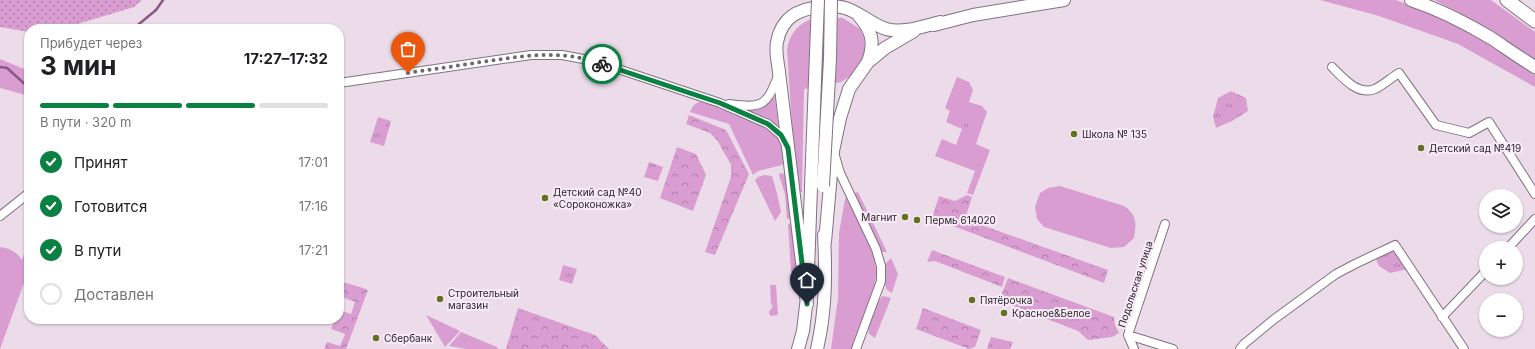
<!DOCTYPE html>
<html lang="ru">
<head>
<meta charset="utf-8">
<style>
  :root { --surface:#fff; --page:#f6f6f6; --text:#202124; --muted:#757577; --line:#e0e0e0; --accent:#0b8043 }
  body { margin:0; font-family:Inter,sans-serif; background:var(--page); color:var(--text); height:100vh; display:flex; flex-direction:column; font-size:15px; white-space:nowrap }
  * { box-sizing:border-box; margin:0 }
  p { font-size:13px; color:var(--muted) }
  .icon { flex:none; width:22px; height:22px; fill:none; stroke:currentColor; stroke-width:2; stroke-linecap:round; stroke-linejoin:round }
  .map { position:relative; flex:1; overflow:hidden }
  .panel { position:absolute; left:24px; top:24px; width:320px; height:300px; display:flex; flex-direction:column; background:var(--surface); border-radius:16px; box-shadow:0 1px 3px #0004 }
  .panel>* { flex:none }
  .fabs { position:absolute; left:1479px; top:189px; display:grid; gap:8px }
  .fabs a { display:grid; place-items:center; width:44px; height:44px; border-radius:50%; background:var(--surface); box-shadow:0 1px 3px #0004; font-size:20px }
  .pin { position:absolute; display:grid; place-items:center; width:34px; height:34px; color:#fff; margin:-41px -17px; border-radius:50% 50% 50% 0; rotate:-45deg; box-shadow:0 0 4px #0007 }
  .pin .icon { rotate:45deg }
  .courier { position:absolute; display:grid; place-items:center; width:40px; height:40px; margin:-20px; border:3px solid #0b8043; border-radius:50%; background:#fff; color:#222; box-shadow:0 1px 5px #0007 }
  .overview em { font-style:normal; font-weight:700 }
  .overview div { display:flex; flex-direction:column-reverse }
  .overview { display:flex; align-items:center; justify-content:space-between; height:68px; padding:0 16px }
  h1 { font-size:26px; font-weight:700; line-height:30px }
  .bar { display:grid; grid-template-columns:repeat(4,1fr); gap:6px 4px; align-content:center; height:48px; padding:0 16px }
  .bar i { height:5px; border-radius:3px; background:var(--line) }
  .bar .on { background:var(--accent) }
  .bar p { grid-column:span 4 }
  ol { padding:0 16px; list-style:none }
  li { display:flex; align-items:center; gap:12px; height:44px }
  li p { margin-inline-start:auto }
  li .icon { padding:4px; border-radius:50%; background:var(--accent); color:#fff; stroke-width:4 }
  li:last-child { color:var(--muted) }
  li i { width:22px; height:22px; border:2px solid var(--line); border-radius:50% }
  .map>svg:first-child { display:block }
  .grass { fill:#d99dd2 }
  .forest { fill:url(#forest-crowns) }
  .park { fill:url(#park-tufts) }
  .garden { fill:url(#garden-dots) }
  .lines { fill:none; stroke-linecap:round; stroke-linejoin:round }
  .stream { stroke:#8a5885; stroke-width:2.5 }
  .minor-casing { stroke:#80727e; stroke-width:10 }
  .secondary-casing { stroke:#80727e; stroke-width:14 }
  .primary-casing { stroke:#80727e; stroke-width:15 }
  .minor { stroke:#fff; stroke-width:8 }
  .secondary { stroke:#fff; stroke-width:12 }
  .primary { stroke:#fff; stroke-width:13 }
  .secondary-bridge-casing { stroke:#80727e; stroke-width:14; stroke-linecap:butt }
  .secondary-bridge { stroke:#fff; stroke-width:12 }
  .done { stroke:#6f666e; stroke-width:4; stroke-dasharray:0 7.2 }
  .route { stroke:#0b8043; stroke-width:5 }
  .poi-dot { fill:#627320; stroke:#f9eaf7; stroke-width:1.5 }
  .labels { text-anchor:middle; stroke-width:4; stroke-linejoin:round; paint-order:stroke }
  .poi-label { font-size:10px; fill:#2c262b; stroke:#f9eaf7; text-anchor:start }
  .street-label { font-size:10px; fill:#2c262b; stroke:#f9eaf7 }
</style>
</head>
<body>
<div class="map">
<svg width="1535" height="349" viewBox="0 0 1535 349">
  <defs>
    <pattern id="forest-crowns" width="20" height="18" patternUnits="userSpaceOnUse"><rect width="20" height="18" fill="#d99dd2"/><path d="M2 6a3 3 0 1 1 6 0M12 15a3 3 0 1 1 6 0" fill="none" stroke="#b080ab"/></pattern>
    <pattern id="park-tufts" width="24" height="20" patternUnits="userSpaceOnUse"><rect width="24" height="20" fill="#d99dd2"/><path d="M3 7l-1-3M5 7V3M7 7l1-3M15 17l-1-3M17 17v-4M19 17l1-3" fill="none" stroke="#b080ab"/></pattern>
    <pattern id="garden-dots" width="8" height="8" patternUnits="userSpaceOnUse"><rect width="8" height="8" fill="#d99dd2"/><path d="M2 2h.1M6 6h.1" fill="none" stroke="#b080ab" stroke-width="1.8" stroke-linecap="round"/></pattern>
  </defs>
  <rect width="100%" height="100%" fill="#ecdcea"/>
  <!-- grass -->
  <path class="grass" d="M1320 0H1396L1443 19 1464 30 1493 47 1535 75V87L1458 44 1379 16Z
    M1434 0H1491L1535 32V61C1502 39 1470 17 1434 0Z
    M813 18H843L854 25 860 29 864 38 865 48 862 60 849 77 841 82 804 89 802 192H800L793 140 787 49C790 33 798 24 813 18Z
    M0 59 29 71V96L0 88Z
    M957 77 969 82 973 90 969 102 982 106 987 112 976 144 990 150 973 195 967 193 975 171 935 156 942 139 956 145 962 129 946 122 950 111 945 108Z
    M775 97 778 125 777 126 769 120 748 111 761 108Z
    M704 101 765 125C776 132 789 152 782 165L758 171 753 175 729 124 690 112C693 105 696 102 704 101Z
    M780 173 785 174 786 177 793 218 787 219 785 194 779 175Z
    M764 175 772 176 777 193 781 212 775 221 755 180 758 177Z
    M1060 186 1124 206C1138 216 1136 223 1134 238L1124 247 1111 248 1044 227 1037 219 1035 207 1040 193 1048 188Z
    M858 192 887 252H882L880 249 853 194Z
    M847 196C857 218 876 249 876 273 876 295 860 328 852 349H831L838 298 839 233 845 199Z
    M793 223 797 255V276L791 271 788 224Z
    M27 246H29V269L0 349V247C9 248 17 252 22 260Z
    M891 258 898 274 892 293 887 290 884 282 885 264Z
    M770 285H776L778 315 770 316 769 312 773 306 771 304Z
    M883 296 891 298 875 338 869 334C867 326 877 300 883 296Z
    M426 315 460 331 445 347Z
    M461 332 497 347 498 349H466L449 346Z"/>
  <!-- forest -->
  <path class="forest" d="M689 115 726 130 749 174 715 255 705 252 731 177V165L717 140 710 133 686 124Z
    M677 147 696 154 706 175 693 211 660 198Z
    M967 195 972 197 965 219 1108 270 1104 283 932 218 939 196 955 201Z
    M932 250 1005 277 1002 287 935 261 927 262Z
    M1008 278 1114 317 1115 325 1119 333 1112 337 1088 340 1078 331 1006 303 1001 296Z
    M339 281 360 287 368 290 346 349H324L327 342 340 346 345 334 331 329 335 319H339V310L351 314 355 302 340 296 343 287 339 286Z
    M518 308 595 335 609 349H506Z
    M923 308 981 330 975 347 969 349 916 329Z"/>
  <!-- park -->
  <path class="park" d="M1231 91 1246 98 1248 111 1232 121 1216 128 1213 117 1218 98Z
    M378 117 391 121 384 146 370 142Z
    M968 117 976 119 969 141 959 137Z
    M649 162 663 167 658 181 644 177Z
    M1394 249 1408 269 1390 273 1379 266 1375 257Z
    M563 265 577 269 572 284 559 280Z
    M991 337 1013 342 1010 349H987Z"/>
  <!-- garden -->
  <path class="garden" d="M0 0H142L134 7 61 29H29V32L0 27Z"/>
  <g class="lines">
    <!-- stream -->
    <path class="stream" d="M133 29 156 10 163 0
      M0 67 7 68 27 86 29 85"/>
    <defs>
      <path id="minor" d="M1332 67C1343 78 1358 96 1375 89 1383 85 1391 78 1399 73L1436 125 1469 133 1489 122 1535 194
        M339 83 531 55H562L594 61 720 103 768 124 781 135 785 143
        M729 104C762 108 766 107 778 76
        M835 156 840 173 876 249 881 266V281L856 349
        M0 216 29 193
        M1508 248 1535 219
        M1442 317 1486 271
        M1128 335 1173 349
        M1134 349 1128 335 1165 224
        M1240 349 1244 344 1273 320 1336 274 1355 264 1395 245 1464 349"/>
      <path id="secondary" d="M1411 0C1438 9 1466 23 1491 38 1506 48 1520 58 1535 67
        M859 16C872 31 875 42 868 62
        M934 25 973 15 1064 0
        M825 242 833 151 840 118 849 89 868 62 885 48 914 31
        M808 271 811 187
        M807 304 779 72C778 63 775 51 777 42 782 16 800 8 823 7 830 6 838 6 845 8 859 12 871 24 886 29 903 34 924 26 940 22
        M798 349 803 331 807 297
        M817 349C826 310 826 275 824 235"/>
      <path id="primary" d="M1507 0 1535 21"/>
    </defs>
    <!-- minor casing -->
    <use href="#minor" class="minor-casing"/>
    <!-- secondary casing -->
    <use href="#secondary" class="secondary-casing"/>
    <!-- primary casing -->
    <use href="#primary" class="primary-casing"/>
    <!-- minor -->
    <use href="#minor" class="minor"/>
    <!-- secondary -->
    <use href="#secondary" class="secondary"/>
    <!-- primary -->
    <use href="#primary" class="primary"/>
    <defs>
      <path id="secondary-bridge" d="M823 186 830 59 831 0
        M811 187 818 0"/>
    </defs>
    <!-- secondary-bridge casing -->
    <use href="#secondary-bridge" class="secondary-bridge-casing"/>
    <!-- secondary-bridge -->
    <use href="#secondary-bridge" class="secondary-bridge"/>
  </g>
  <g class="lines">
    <!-- done -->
    <path class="done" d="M408 73C433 69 457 66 481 62 522 56 562 49 602 64"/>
    <!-- route -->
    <path class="route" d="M602 64 720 103 768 124 781 135 788 148 807 304"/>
  </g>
  <!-- markers -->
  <g class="poi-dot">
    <circle cx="1074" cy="134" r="4"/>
    <circle cx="1421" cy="148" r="4"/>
    <circle cx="545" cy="198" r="4"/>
    <circle cx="905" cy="217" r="4"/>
    <circle cx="917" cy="220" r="4"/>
    <circle cx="440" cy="299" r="4"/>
    <circle cx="972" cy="300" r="4"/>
    <circle cx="1004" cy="313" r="4"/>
    <circle cx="376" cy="338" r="4"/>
  </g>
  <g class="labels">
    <!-- poi labels -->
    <g class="poi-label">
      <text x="1082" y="138">Школа № 135</text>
      <text x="1429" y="152">Детский сад №419</text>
      <text x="553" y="196">Детский сад №40<tspan x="553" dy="12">«Сороконожка»</tspan></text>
      <text x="897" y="221" text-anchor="end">Магнит</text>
      <text x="925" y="224">Пермь 614020</text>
      <text x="448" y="297">Строительный<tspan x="448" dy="12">магазин</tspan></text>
      <text x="980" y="304">Пятёрочка</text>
      <text x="1012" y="317">Красное&amp;Белое</text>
      <text x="384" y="342">Сбербанк</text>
    </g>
    <!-- street labels -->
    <g class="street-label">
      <text transform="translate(1135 284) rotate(-72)" y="4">Подольская улица</text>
    </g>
  </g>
</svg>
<div class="fabs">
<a><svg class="icon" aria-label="layers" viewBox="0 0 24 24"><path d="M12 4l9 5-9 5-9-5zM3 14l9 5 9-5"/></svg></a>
<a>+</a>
<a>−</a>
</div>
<div class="pin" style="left:408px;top:73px;background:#ea580c"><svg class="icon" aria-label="bag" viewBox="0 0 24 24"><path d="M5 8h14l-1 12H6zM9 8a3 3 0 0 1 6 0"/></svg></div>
<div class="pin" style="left:807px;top:304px;background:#1f2937"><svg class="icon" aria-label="home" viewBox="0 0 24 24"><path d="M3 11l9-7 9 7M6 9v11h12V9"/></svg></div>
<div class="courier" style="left:602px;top:64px"><svg class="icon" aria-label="bike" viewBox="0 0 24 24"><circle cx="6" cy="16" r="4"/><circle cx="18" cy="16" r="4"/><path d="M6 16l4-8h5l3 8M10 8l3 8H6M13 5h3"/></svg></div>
<section class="panel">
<div class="overview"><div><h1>3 мин</h1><p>Прибудет через</p></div><em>17:27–17:32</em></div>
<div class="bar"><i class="on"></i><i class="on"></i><i class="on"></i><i></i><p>В пути · 320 m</p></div>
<ol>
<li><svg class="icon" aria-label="check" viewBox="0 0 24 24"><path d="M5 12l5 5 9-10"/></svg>Принят<p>17:01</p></li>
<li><svg class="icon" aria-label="check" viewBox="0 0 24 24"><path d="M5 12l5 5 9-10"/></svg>Готовится<p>17:16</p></li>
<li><svg class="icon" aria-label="check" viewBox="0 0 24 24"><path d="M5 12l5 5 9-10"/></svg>В пути<p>17:21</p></li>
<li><i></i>Доставлен</li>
</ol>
</section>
</div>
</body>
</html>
